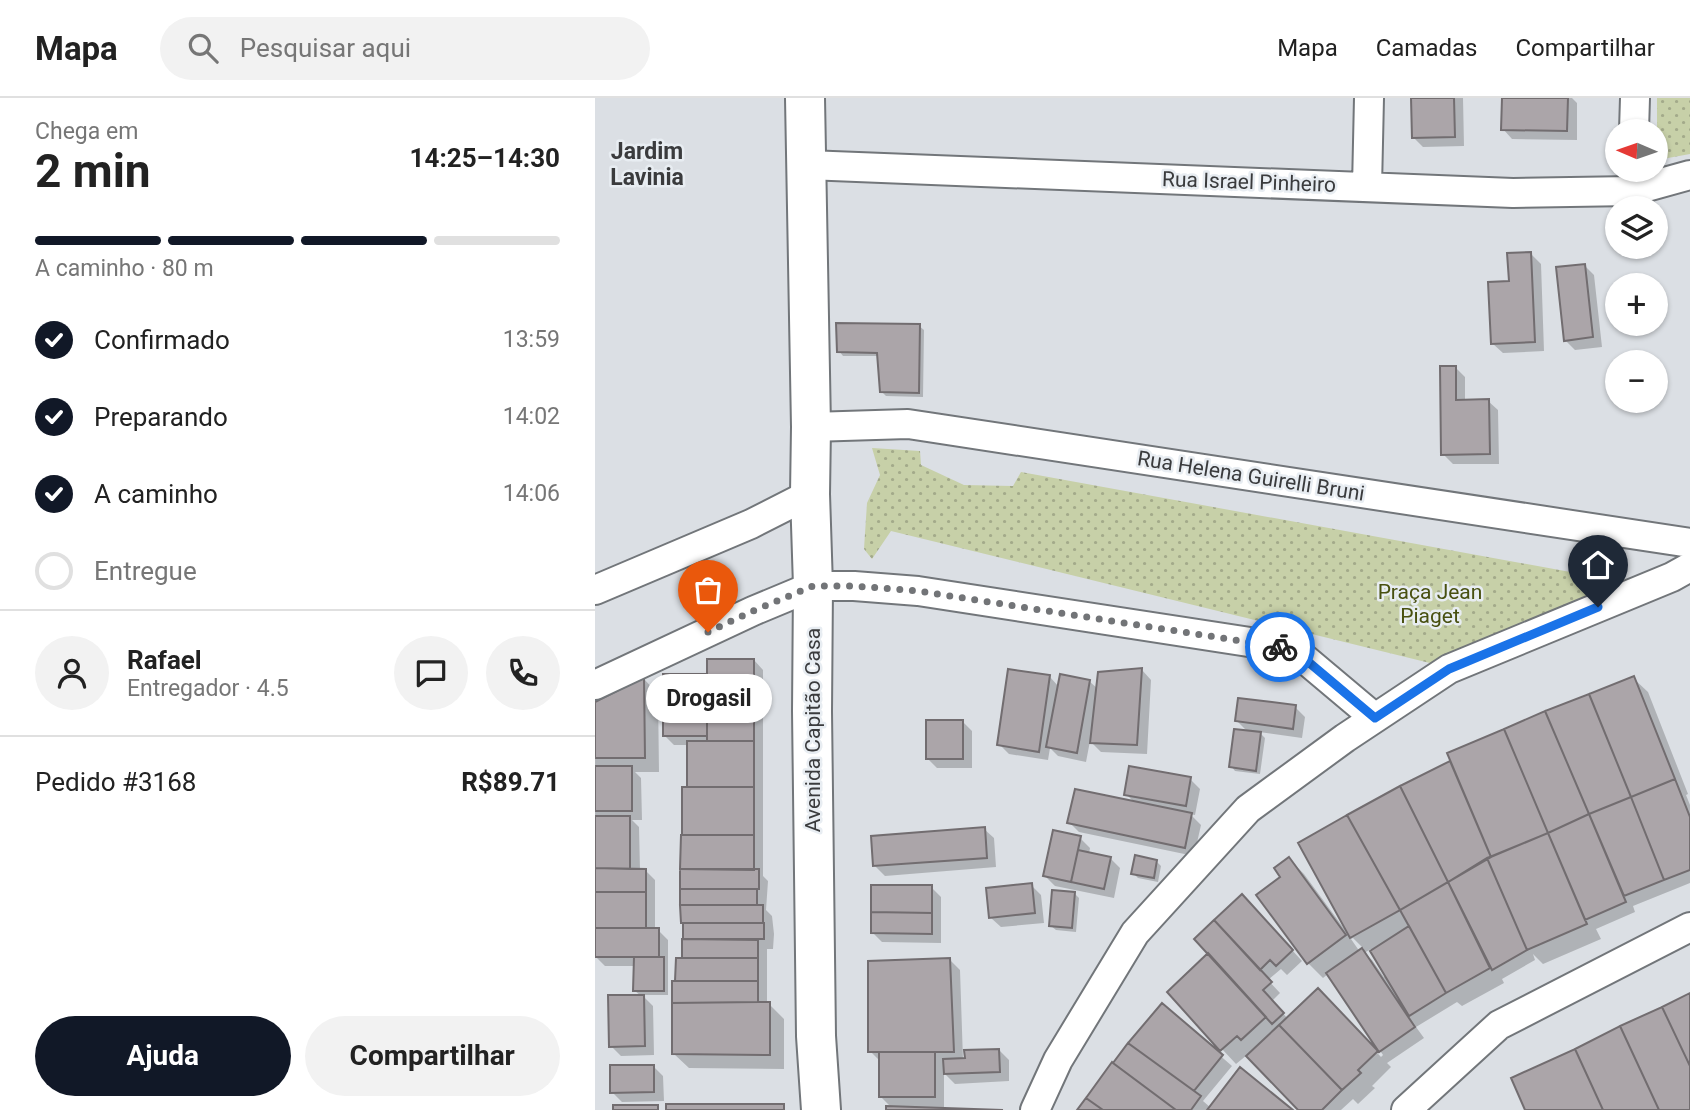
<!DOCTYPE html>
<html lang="pt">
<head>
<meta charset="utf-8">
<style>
  :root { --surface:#fff; --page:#f2f2f2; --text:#222; --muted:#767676; --line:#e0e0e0; --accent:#111827 }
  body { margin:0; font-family:Roboto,sans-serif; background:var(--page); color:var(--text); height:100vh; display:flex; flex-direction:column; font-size:26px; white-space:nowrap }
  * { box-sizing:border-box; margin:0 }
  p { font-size:23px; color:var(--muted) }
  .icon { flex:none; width:38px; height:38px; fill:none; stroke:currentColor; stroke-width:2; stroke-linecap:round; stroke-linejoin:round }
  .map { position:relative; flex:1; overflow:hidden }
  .side { display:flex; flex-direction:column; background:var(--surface); width:595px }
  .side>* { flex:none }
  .needle { width:46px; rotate:272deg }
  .tools { position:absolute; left:1010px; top:21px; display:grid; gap:14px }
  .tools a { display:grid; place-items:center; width:63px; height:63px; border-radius:50%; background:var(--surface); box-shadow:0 2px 5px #0004; font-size:35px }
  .pin { position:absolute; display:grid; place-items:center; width:60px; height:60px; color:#fff; margin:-72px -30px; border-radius:50% 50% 50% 0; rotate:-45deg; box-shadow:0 0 7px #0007 }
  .pin .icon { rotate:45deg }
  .courier { position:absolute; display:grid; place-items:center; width:70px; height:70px; margin:-35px; border:5px solid #1a73e8; border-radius:50%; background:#fff; color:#222; box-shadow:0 2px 9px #0007 }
  .bubble { position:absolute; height:49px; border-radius:24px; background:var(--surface); box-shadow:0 2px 5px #0004; font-size:23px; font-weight:700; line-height:49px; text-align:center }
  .overview em { font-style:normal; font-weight:700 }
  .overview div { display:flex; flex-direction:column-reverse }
  .overview { display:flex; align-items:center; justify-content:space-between; height:119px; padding:0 35px }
  h1 { font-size:46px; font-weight:700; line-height:52px }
  .bar { display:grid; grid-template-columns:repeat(4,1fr); gap:10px 7px; align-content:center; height:84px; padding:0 35px }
  .bar i { height:9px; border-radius:5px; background:var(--line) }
  .bar .active { background:var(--accent) }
  .bar p { grid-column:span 4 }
  .line { display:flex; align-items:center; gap:18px; padding:0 35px; border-top:2px solid var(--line) }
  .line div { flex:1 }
  .round { display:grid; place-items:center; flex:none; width:74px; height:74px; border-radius:37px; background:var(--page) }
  ol { padding:0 35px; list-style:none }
  li { display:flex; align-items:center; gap:21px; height:77px }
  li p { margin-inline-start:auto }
  li .icon { padding:7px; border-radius:50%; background:var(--accent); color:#fff; stroke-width:4 }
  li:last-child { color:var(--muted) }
  li i { width:38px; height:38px; border:4px solid var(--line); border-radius:50% }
  .action { display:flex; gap:14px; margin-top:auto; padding:14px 35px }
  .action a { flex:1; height:80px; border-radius:42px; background:var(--accent); color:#fff; font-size:28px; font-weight:700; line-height:80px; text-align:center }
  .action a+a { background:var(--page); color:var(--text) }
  header { display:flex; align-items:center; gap:42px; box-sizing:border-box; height:98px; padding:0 35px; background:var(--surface); border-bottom:2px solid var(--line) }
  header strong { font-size:33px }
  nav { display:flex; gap:38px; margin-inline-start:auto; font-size:24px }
  .search { width:490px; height:63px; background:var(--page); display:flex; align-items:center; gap:18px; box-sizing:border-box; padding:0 24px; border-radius:38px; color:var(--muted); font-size:26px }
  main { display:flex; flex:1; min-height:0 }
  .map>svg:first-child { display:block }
  .green { fill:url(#green-dots) }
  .shadow { fill:#0003; fill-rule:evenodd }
  .building { fill:#aba5a9; stroke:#726d70; stroke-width:2 }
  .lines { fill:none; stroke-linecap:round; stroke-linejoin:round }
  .street-casing { stroke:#72767a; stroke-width:32 }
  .secondary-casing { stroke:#72767a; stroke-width:42 }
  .street { stroke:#fff; stroke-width:28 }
  .secondary { stroke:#fff; stroke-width:38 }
  .done { stroke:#727477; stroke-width:7; stroke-dasharray:0 12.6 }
  .route { stroke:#1a73e8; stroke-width:9 }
  .labels { text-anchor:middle; stroke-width:5; stroke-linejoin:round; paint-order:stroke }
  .street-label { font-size:21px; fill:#3a3b3d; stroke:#e8edf2 }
  .park-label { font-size:21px; fill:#485010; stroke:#e8edf2 }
  .neighbourhood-label { font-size:23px; font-weight:bold; fill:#3a3b3d; stroke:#e8edf2 }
</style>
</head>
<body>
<header>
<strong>Mapa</strong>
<div class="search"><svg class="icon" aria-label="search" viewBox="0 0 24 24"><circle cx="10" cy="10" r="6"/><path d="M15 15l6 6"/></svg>Pesquisar aqui</div>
<nav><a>Mapa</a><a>Camadas</a><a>Compartilhar</a></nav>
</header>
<main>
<section class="side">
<div class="overview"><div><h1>2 min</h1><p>Chega em</p></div><em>14:25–14:30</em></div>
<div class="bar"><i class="active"></i><i class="active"></i><i class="active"></i><i></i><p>A caminho · 80 m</p></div>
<ol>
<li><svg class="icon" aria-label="check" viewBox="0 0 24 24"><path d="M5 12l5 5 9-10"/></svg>Confirmado<p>13:59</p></li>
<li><svg class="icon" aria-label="check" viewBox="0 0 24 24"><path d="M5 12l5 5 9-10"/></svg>Preparando<p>14:02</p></li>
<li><svg class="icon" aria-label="check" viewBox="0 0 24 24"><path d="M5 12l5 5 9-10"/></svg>A caminho<p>14:06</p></li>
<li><i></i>Entregue</li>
</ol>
<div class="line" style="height:126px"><a class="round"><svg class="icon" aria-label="person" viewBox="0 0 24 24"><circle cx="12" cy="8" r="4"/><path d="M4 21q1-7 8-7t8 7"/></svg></a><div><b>Rafael</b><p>Entregador · 4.5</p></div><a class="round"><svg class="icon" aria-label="chat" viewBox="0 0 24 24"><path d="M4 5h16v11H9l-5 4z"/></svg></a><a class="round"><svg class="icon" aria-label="phone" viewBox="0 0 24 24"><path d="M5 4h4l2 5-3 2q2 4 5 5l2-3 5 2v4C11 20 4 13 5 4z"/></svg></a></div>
<div class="line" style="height:91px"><div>Pedido #3168</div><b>R$89.71</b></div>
<div class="action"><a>Ajuda</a><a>Compartilhar</a></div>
</section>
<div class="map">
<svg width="1095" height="1012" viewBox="0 0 1095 1012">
  <defs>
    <pattern id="green-dots" width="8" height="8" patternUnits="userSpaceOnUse" patternTransform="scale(1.75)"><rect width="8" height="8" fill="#c7d0a8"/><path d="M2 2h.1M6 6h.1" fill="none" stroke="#a3aa8a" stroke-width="1.8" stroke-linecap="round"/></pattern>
  </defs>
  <rect width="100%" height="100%" fill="#dbdfe4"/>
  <!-- green -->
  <path class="green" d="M1062 0H1095V56L1062 62Z
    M277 350 325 353 326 367 369 387 418 388 426 374 997 478 995 495 975 510 843 567 296 433 277 461 269 451 272 405 285 377Z"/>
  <!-- shadow -->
  <path class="shadow" d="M818 0H868L869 48 828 49 818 39Z
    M908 0H977L982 5V42L917 41 908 31Z
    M936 156 946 166 949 253 908 255 898 246 915 185Z
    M990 168 999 177 1007 249 980 252 970 242Z
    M324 228 329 232 328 299 291 298 286 293 284 258H248L244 253Z
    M860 269 870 279V303H893L903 312 904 366H858L848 356Z
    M159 562 168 572V778L173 783 171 812 177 818 179 836 178 851H172V906H174L189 921V971L94 970 79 956 82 885 89 862 90 843 94 647H79L69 637 114 578Z
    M547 572 556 582 552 656 506 654 495 643 491 664 463 658 455 650 453 662 414 656 404 646 455 579 464 589 494 583 503 591Z
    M1038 580 1053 594 1093 696 1091 697 1095 707V785L1038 808 1040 814 1001 831 1006 841 948 866 938 856 940 862 907 881 909 885 867 908 862 904 821 929 829 940 792 965 796 969 777 988 780 990 763 1006 758 1001 746 1012H706L652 957 641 966 627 951 615 855 657 808 707 863 692 877 686 871 673 882 685 895 677 903 693 921 737 907 786 959 788 957 733 876 728 880 713 865 664 797 688 779 694 761 709 776 753 836 755 835 801 692 858 663ZM758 840 769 851 765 854 756 841ZM776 851 791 878 789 879 777 862 769 855Z
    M49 581 63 596 64 674H40L46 680 47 722H37L44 729 45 772H50L60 782V832H63L73 842V897H47L58 908 59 957 26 958 16 948 46 898 40 893V868H10L0 858V606Z
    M700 609 710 619 707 640 664 634 670 640 665 676 640 673 636 668 653 634 642 623Z
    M367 623 377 633V670H342L332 660Z
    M595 681 605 691 600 717 595 716 606 727 599 758 484 734 474 724 540 705 531 696Z
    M389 731 399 740 401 769 290 778 280 768Z
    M485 740 495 750 494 756 515 760 525 770 519 800 460 788 450 778Z
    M561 763 566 768 563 784 543 780 538 775Z
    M436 787 446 797 449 825 406 829 396 820Z
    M336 789 346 799V845L287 844 277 834Z
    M479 795 484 800 481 834 461 832 456 828Z
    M355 862 365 872 368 962 404 952 414 962V983L360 986 349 975V1012H364H293L297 1010 285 998V963L275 953Z
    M567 907 637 968 608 1003 616 1010 695 1012H484Z
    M59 969 68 978 69 1003 27 1004 17 994Z"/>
  <!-- building -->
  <path class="building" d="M816 0H859L860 39 817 40Z
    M907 0H973L972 33 906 32Z
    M936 154 940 244 896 246 893 184 914 183 912 155Z
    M990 166 998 239 969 243 961 169Z
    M241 225 325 226 324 295 285 294 282 255 242 254Z
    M845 268H861V302L894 301 895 356 846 357Z
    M112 561H159V643H112Z
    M547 570 542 647 495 645 503 574Z
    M413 571 455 577 444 654 402 647Z
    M68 576H112V638H68Z
    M465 576 495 582 482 655 451 649Z
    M1039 578 1080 681 1036 699 994 596Z
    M49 579 50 660H0V604Z
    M994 596 1036 699 994 716 950 613Z
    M643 600 701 607 698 631 640 623Z
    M950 613 994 716 953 735 909 631Z
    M331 622H368V661H331Z
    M639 631 666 634 661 673 634 669Z
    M909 631 953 735 896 759 852 655Z
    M92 643H159V689H92Z
    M855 663 896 759 853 784 805 688Z
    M0 668H37V713H0Z
    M534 668 596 679 591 708 529 697Z
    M1080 681 1095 719V772L1069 782 1036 699Z
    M805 688 853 784 805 812 752 717Z
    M87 689H159V737H87Z
    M480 691 597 715 590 750 472 725Z
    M1036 699 1069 782 1029 798 994 716Z
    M994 716 1031 804 990 822 953 735Z
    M752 717 805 812 755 840 703 745Z
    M0 718H35V771L0 770Z
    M390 729 392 760 278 768 276 738Z
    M458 732 486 738 476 784 448 778Z
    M953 735 992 826 932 852 892 760Z
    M86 737H159V772L85 771Z
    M483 752 516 759 509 791 476 784Z
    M540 757 562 762 559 780 536 776Z
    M694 759 751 837 712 866 661 797 685 779 679 770Z
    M892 760 932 852 897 872 853 784Z
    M0 770 51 771V794H0Z
    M85 771H164V791H85Z
    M853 784 895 870 851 895 805 812Z
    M437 785 440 815 394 820 391 790Z
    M276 787H337V815L276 814Z
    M85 791H162V807H85Z
    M457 792 480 794 477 830 454 828Z
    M0 794H51V830H0Z
    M647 796 698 852 681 868 675 862 665 872 619 822Z
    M85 807H168V825H86Z
    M276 814 337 815V836L276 835Z
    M619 822 677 884 668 892 689 915 677 926 599 841Z
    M88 825H169V841H88Z
    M814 828 851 895 814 918 775 853Z
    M0 830H64V859H0Z
    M87 841 163 842V860H87Z
    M767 850 820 929 784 954 731 875Z
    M613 855 671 919 646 942 642 938 625 953 572 894Z
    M39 859H69V893H38Z
    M81 860H163V883H80Z
    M355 860 359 954H273V863Z
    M77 883H163V904L77 905Z
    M723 890 783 953 763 972 766 975 747 992 684 927Z
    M1095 895V968L1067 909Z
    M13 897H49L50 948 14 949Z
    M163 904H175V957L77 956V905Z
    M567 905 628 957 599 993 533 945Z
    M1067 909 1095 968V1012H1064L1025 928Z
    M684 927 747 992 727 1012H703L651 958Z
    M1025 928 1064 1012H1008L980 951Z
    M533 945 606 998 596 1012H581L518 965Z
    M404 951 405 974 349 976 348 961 370 960 369 952Z
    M980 951 1008 1012H930L916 980Z
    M284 954H340V999H284Z
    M517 964 518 965 581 1012H508L491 1000Z
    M15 967H59V994L15 995Z
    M645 969 698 1012H612Z
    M491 1000 508 1012H482Z
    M71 1006H189V1012H71Z
    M18 1007H63V1012H18Z
    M291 1008 408 1012H291Z"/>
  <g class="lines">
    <defs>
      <path id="street" d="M1039 33 1040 0
        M212 67 918 95 1037 93 1095 77
        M772 89 774 0
        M216 329 313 326 1095 445
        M0 492 156 426 215 396
        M0 587 158 513 218 488H259L323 493 687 549 711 562 780 620
        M440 1012 463 962 540 835 653 711 750 640 854 571 1077 479 1095 469
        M811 1012 904 927 1095 829"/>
      <path id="secondary" d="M210 0 216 329 215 396 218 488 217 613 221 938 226 1012"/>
    </defs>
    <!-- street casing -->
    <use href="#street" class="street-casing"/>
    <!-- secondary casing -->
    <use href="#secondary" class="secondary-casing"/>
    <!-- street -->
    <use href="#street" class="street"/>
    <!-- secondary -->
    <use href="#secondary" class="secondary"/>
  </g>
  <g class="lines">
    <!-- done -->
    <path class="done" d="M113 534 158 513 218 488H259L323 493 685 549"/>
    <!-- route -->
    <path class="route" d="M685 549 711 562 780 620 854 571 1003 509"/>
  </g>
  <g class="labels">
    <!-- street labels -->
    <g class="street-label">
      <text transform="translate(654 84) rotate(2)" y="7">Rua Israel Pinheiro</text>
      <text transform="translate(656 378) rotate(9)" y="7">Rua Helena Guirelli Bruni</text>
      <text transform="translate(218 632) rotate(-90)" y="7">Avenida Capitão Casa</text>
    </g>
    <!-- park labels -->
    <g class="park-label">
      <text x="835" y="501">Praça Jean<tspan x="835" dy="24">Piaget</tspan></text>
    </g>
    <!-- neighbourhood labels -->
    <g class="neighbourhood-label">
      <text x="52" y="61">Jardim<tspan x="52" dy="26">Lavinia</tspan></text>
    </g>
  </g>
</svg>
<div class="tools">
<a><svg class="needle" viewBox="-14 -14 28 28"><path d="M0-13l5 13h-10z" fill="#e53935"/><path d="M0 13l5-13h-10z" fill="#767676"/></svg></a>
<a><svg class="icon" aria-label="layers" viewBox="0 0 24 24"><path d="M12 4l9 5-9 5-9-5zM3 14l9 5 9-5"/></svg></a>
<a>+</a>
<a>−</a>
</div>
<div class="pin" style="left:113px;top:534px;background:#ea580c"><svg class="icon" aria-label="bag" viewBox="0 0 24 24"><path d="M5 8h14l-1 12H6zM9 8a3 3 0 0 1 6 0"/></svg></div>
<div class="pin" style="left:1003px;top:509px;background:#1f2937"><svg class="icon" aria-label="home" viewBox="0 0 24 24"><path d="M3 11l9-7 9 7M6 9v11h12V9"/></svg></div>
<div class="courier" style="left:685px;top:549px"><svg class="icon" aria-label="bike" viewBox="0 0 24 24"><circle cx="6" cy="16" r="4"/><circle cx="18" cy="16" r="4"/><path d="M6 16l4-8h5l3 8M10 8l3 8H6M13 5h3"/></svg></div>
<div class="bubble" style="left:51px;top:576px;width:126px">Drogasil</div>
</div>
</main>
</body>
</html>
